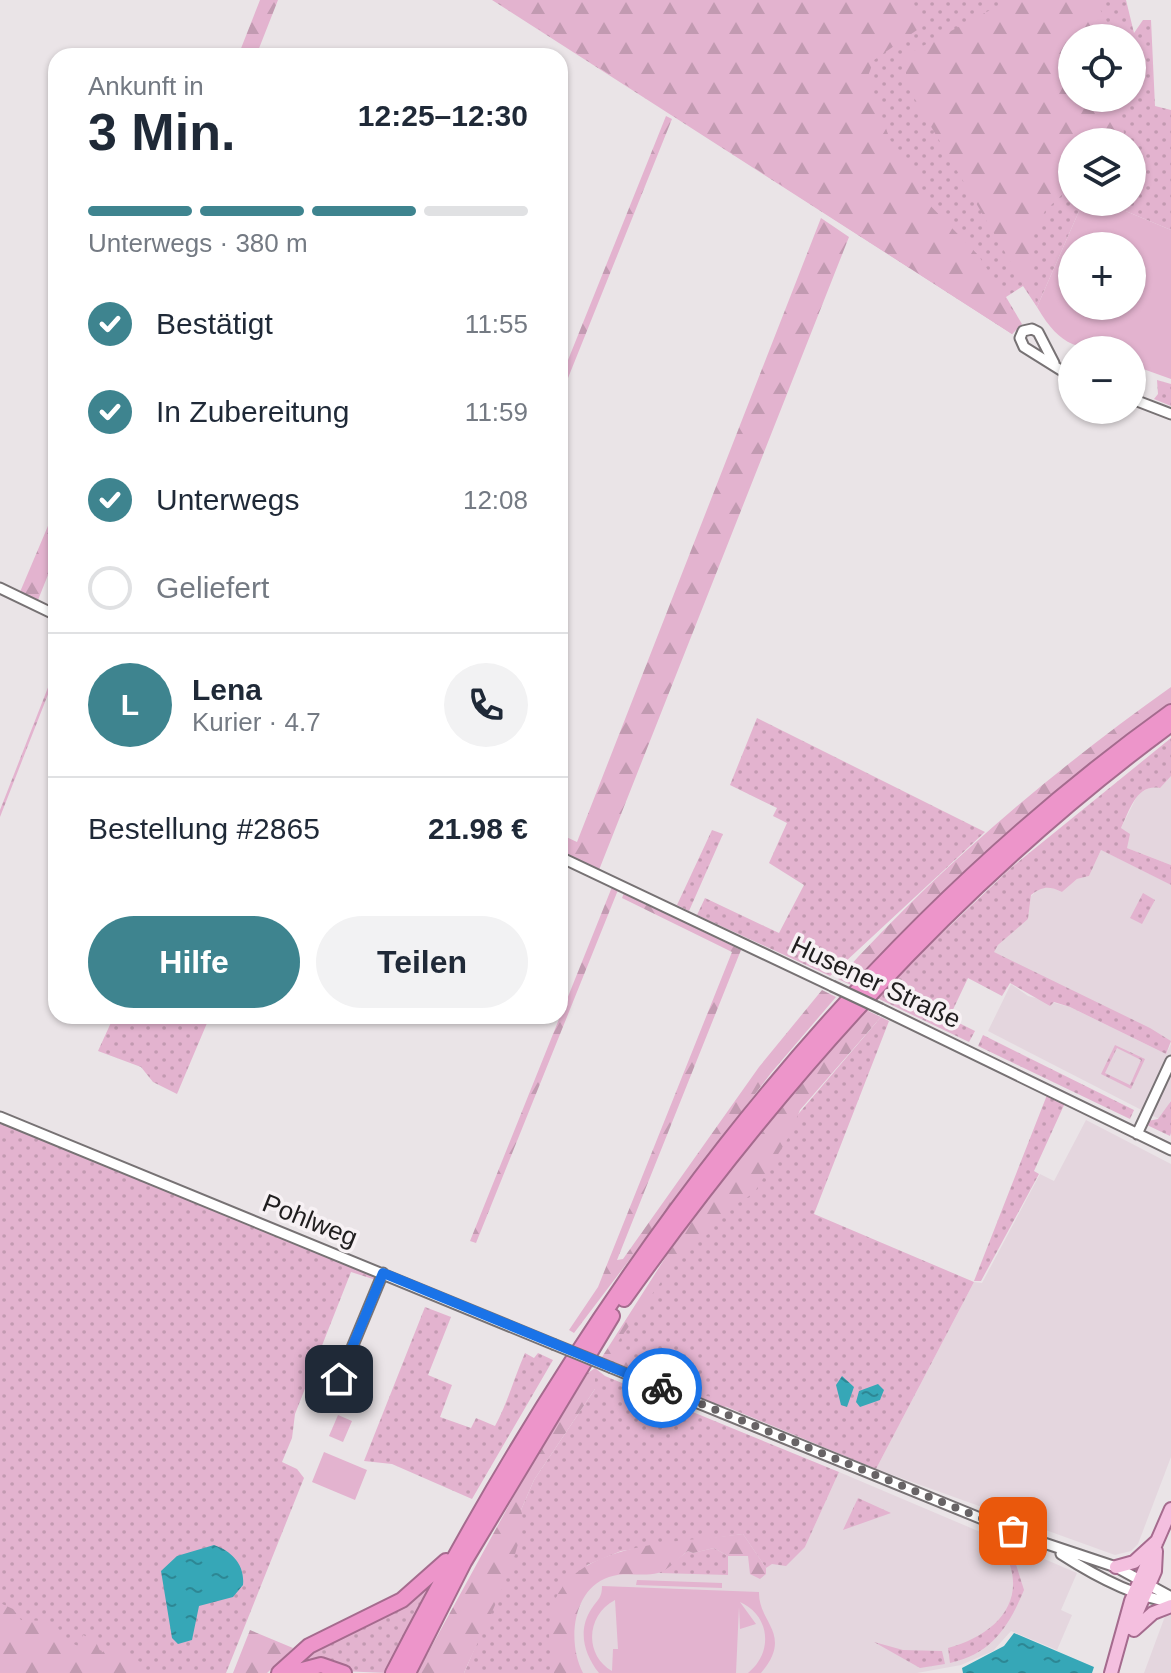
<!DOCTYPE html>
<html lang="de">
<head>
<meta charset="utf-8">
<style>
  :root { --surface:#fff; --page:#f2f2f3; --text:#1f2937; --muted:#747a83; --line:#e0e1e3; --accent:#3e848f }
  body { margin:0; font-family:Arial,sans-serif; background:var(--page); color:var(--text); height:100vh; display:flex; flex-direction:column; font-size:30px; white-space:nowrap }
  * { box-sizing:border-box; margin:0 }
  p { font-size:26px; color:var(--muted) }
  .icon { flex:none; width:44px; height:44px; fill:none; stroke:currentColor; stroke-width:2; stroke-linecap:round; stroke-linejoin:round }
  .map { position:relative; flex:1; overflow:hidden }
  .drawer { position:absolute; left:48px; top:48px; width:520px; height:976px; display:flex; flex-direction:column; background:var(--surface); border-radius:24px; box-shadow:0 2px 6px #0004 }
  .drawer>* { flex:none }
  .buttons { position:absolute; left:1058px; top:24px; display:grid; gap:16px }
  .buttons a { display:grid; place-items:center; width:88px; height:88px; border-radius:50%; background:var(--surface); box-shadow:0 2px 6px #0004; font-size:40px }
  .pin { position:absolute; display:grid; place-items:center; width:68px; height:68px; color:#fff; margin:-34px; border-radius:16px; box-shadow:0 4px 12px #0006 }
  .courier { position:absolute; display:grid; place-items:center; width:80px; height:80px; margin:-40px; border:6px solid #1a73e8; border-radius:50%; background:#fff; color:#222; box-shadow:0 2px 10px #0007 }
  .overview em { font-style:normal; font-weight:700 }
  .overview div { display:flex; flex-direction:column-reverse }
  .overview { display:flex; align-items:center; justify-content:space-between; height:136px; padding:0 40px }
  h1 { font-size:52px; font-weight:700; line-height:60px }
  .bar { display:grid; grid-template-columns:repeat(4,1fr); gap:12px 8px; align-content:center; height:96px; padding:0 40px }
  .bar i { height:10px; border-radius:6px; background:var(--line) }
  .bar .active { background:var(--accent) }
  .bar p { grid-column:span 4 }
  .line { display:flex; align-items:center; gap:20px; padding:0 40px; border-top:2px solid var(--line) }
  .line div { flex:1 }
  .round { display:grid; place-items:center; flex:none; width:84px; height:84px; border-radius:42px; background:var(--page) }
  ol { padding:0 40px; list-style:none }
  li { display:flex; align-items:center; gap:24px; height:88px }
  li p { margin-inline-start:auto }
  li .icon { padding:8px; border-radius:50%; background:var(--accent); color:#fff; stroke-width:4 }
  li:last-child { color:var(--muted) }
  li i { width:44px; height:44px; border:4px solid var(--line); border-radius:50% }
  .primary-button { display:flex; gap:16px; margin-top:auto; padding:16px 40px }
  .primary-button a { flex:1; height:92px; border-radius:48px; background:var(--accent); color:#fff; font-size:32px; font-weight:700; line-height:92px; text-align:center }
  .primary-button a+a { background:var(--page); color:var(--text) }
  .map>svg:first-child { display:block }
  .built { fill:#e4d6de }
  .grass { fill:url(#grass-dots); fill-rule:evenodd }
  .forest { fill:url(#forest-firs) }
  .garden { fill:#e3b3cf; fill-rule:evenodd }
  .water { fill:url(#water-ripples) }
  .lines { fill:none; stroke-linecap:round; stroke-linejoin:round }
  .minor-casing { stroke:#777274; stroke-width:13 }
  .major-casing { stroke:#a56b8e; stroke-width:16 }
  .highway-casing { stroke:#a56b8e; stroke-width:18 }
  .minor { stroke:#fff; stroke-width:9 }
  .major { stroke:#f4bfdf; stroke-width:12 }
  .highway { stroke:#ed95ca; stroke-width:14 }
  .minor-bridge-casing { stroke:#777274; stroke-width:13; stroke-linecap:butt }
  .minor-bridge { stroke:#fff; stroke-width:9 }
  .done { stroke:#676365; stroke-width:8; stroke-dasharray:0 14.4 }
  .route { stroke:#1a73e8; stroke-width:10 }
  .labels { text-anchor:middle; stroke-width:7; stroke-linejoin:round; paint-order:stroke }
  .street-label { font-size:26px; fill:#201e1f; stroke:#f7f1f4 }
</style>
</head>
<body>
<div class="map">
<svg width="1171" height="1673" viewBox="0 0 1171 1673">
  <defs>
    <pattern id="grass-dots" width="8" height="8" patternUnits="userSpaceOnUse" patternTransform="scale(2)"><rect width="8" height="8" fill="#e3b3cf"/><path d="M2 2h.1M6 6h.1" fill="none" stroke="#c29ab1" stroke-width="1.8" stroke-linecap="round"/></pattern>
    <pattern id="forest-firs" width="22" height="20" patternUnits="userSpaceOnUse" patternTransform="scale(2)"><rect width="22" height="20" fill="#e3b3cf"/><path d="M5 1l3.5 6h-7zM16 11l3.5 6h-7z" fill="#c29ab1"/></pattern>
    <pattern id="water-ripples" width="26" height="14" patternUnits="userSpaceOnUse" patternTransform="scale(2)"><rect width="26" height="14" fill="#36a7b7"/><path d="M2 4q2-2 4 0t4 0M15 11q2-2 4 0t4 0" fill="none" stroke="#2d8794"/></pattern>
  </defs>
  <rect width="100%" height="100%" fill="#eae4e7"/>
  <!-- built -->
  <path class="built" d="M1171 776V865L1127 848 1121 828 1138 794Z
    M1101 850 1171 885V1041L993 953 998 945 1028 919 1031 896 1040 888 1050 887 1062 892 1077 879 1089 876Z
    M1011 984 1028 996 1070 1007 1166 1054 1171 1044V1100L1161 1120 988 1031Z
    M1086 1120 1171 1164V1457L1138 1544 1131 1551 1115 1555 876 1469 974 1282 982 1283 1040 1174 1054 1181Z
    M839 1472 1077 1573 1061 1610 1072 1615 1057 1650 1011 1631 993 1651 961 1665 917 1673H560L554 1619 631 1549 743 1534 772 1564 805 1547Z
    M1171 1600V1673H1144Z"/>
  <!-- grass -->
  <path class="grass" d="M492 0H1126L1134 33 1143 20H1151L1155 106 1171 110V230L1104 202H1132V142H1072V202H1083L1037 307 1023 286 1006 297 1022 324 1012 334ZM1072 38H1132V98H1072Z
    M1157 380 1171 384V406L1154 399 1158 394Z
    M56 667V674L0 817V810Z
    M757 718 985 832 830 976 697 915 705 898 779 933 804 885 769 863 787 823 773 816 777 808 730 785Z
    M1171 738V776L1160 788C1136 784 1130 810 1121 828L1130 834 1127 848 1171 865V885L1101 850 1089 876 1077 879 1062 892C1049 886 1043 886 1031 895L1028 919 998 945 994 952 1150 1028 1171 1041 1166 1054 1070 1007 1054 1002 1050 1006 1010 983 1002 996 968 978 949 1018 975 1031 969 1042 875 997 1012 867Z
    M712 830 723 834 689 911 677 905Z
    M1143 893 1155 900 1142 924 1130 918Z
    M114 1016H210L177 1094 153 1082 141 1067 98 1051Z
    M881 1017 889 1021 814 1214 974 1282 876 1469 727 1407 618 1351 609 1360 604 1358 678 1255Z
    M983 1035 1134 1110 1130 1119 978 1046Z
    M1115 1045 1145 1059 1131 1089 1101 1074ZM1117 1048 1141 1060 1130 1085 1105 1073Z
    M1047 1095 1065 1103 1034 1171 1039 1174 981 1281H974Z
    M1171 1101V1133L1170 1136 1147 1125 1148 1121 1158 1119Z
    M0 1122 373 1274 376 1280 351 1272 295 1414 292 1438 282 1462 297 1469 304 1478 226 1673H47L0 1652Z
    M425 1307 451 1317 428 1375 452 1385 440 1417 471 1428 476 1418 495 1426C508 1402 514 1378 525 1353L534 1358 538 1353 553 1360 472 1499 392 1464 364 1461Z
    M595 1368 605 1376 839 1472 805 1547 786 1566 772 1564 766 1568 743 1534 621 1551 587 1565 560 1673H464L500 1590 521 1510 534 1480 595 1389Z
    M858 1498 891 1513 843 1530Z
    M1005 1546 1014 1558 1024 1590C1009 1626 992 1654 950 1663L948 1648C997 1635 1032 1598 1002 1548Z
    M714 1548 728 1556V1575L659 1573 688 1551 693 1553Z
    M441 1573 388 1673 291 1669C339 1627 393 1622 441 1573Z
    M874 1642 903 1650 942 1651 945 1664 920 1668Z"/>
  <!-- forest -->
  <path class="forest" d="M260 0H278L256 56H238Z
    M494 0H911L927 23 874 60 868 76 890 140 920 175V195L979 256 1021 324 1012 334Z
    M1009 0H1095L1116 38H1072V98H1120L1125 142H1072V185L1045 211 1030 242 1036 305 906 84V55Z
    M666 116 672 119 560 398V380Z
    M821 218 849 237 599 870 560 851 562 835 577 842Z
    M56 507V555L38 600 20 592Z
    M1171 687V705L999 842 851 985 838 979C937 869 1050 773 1171 687Z
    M612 887 618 890 476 1243 470 1241Z
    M624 893 741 950 617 1260 623 1259 759 1067 822 990 836 997 771 1073 574 1333 569 1330 598 1287 732 952 622 898Z
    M864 1009 881 1017 800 1110 790 1135 754 1193 727 1210 708 1234 679 1257 614 1347 707 1396 728 1400 725 1408 602 1357 667 1255 734 1164Z
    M595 1368V1389L534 1480 521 1510C531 1539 478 1640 464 1673H417L526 1474 588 1373Z
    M743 1534 766 1568V1574L760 1579 750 1574 748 1556H728L714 1548 693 1553 688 1551C679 1557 668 1571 658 1573 642 1577 625 1571 609 1577 572 1589 567 1643 583 1673H554C551 1655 547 1636 550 1618 562 1539 682 1543 743 1534Z
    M0 1603 13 1609 21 1620 46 1621 59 1629 58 1637 78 1646 83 1635 95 1640 101 1653 110 1647 122 1649 125 1654 140 1662 137 1673H0Z
    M250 1630 293 1648 267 1673H233Z"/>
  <!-- garden -->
  <path class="garden" d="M1083 202H1104L1171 230V379L1132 365V350C1083 350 1063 352 1037 307ZM1072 246H1132V306H1072Z
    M338 1415 352 1421 343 1442 329 1436Z
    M324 1452 367 1470 355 1500 312 1482Z
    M637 1580 722 1583V1588L636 1585Z
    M602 1586 759 1592C758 1623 794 1634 761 1673H748C773 1653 771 1616 740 1602L756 1624 740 1629 739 1607 736 1673H599C584 1654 577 1630 592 1608 598 1599 602 1598 602 1586ZM615 1600 618 1649H613L612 1671C584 1655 586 1615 615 1600Z"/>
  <!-- water -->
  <path class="water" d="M842 1376 854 1387 847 1407 841 1405 836 1385Z
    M878 1384 884 1390 880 1400 860 1407 856 1402 859 1391Z
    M214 1545C232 1551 245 1565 243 1585L233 1597 199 1606 192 1640 178 1644 172 1638 161 1571 177 1556Z
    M1014 1633 1094 1667 1092 1673H963L962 1668 1004 1646Z"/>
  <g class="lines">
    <defs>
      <path id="minor" d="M1054 363 1038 332 1032 329 1023 331 1020 338 1024 347 1072 377
        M1132 399 1171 414
        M0 588 56 615
        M560 857 832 986
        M881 1009 1171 1150
        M0 1117 553 1344
        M1137 1134 1171 1061
        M612 1368 1029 1538 1116 1567 1171 1597
        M339 1379 383 1273
        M1061 1554C1092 1574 1134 1597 1171 1602"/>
      <path id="major" d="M1116 1567 1134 1562 1157 1541
        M1130 1628 1155 1571 1156 1551
        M1134 1630 1153 1613 1171 1606
        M1111 1673 1131 1601 1171 1509"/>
      <path id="highway" d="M624 1299C779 1082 955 883 1171 724
        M279 1673 309 1646 402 1600 446 1561
        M291 1673 321 1665 344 1673
        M393 1673C583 1303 830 957 1171 712
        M408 1673 464 1562 612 1316"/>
    </defs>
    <!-- minor casing -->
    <use href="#minor" class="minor-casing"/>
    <!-- major casing -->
    <use href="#major" class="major-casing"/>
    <!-- highway casing -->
    <use href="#highway" class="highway-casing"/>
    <!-- minor -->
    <use href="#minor" class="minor"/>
    <!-- major -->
    <use href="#major" class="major"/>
    <!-- highway -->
    <use href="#highway" class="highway"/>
    <defs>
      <path id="minor-bridge" d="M832 986 881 1009
        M553 1344 612 1368"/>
    </defs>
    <!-- minor-bridge casing -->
    <use href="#minor-bridge" class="minor-bridge-casing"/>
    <!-- minor-bridge -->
    <use href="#minor-bridge" class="minor-bridge"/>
  </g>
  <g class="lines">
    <!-- done -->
    <path class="done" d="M662 1388 1013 1531"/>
    <!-- route -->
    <path class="route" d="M339 1379 383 1273 662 1388"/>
  </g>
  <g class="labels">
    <!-- street labels -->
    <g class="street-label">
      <text transform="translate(876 982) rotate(25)" y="9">Husener Straße</text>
      <text transform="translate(310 1220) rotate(22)" y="9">Pohlweg</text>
    </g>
  </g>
</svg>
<div class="buttons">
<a><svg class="icon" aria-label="locate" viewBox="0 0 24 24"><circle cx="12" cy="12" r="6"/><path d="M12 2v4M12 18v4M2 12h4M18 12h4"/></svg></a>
<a><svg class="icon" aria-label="layers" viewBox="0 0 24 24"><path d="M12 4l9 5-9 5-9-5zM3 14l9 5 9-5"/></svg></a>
<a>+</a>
<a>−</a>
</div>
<div class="pin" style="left:1013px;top:1531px;background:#ea580c"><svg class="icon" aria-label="bag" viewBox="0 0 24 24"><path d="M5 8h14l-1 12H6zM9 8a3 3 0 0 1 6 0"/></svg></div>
<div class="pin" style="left:339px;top:1379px;background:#1f2937"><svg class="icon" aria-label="home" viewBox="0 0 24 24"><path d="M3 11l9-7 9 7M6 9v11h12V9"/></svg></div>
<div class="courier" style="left:662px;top:1388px"><svg class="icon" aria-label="bike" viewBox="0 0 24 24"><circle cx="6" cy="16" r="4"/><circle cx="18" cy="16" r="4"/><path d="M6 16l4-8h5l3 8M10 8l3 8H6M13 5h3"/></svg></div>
<section class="drawer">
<div class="overview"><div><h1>3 Min.</h1><p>Ankunft in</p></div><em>12:25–12:30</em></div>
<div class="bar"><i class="active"></i><i class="active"></i><i class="active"></i><i></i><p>Unterwegs · 380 m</p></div>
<ol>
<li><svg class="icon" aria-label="check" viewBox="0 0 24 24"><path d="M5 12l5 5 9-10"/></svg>Bestätigt<p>11:55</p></li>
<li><svg class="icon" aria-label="check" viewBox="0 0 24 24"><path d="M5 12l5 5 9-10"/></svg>In Zubereitung<p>11:59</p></li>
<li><svg class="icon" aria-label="check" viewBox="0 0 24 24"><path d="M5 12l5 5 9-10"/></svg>Unterwegs<p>12:08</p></li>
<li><i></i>Geliefert</li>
</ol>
<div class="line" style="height:144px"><b class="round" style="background:var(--accent);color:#fff">L</b><div><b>Lena</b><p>Kurier · 4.7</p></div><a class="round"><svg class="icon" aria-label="phone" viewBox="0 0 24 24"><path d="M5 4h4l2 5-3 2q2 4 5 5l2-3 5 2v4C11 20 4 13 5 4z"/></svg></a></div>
<div class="line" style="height:104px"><div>Bestellung #2865</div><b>21.98 €</b></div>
<div class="primary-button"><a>Hilfe</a><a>Teilen</a></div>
</section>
</div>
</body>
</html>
